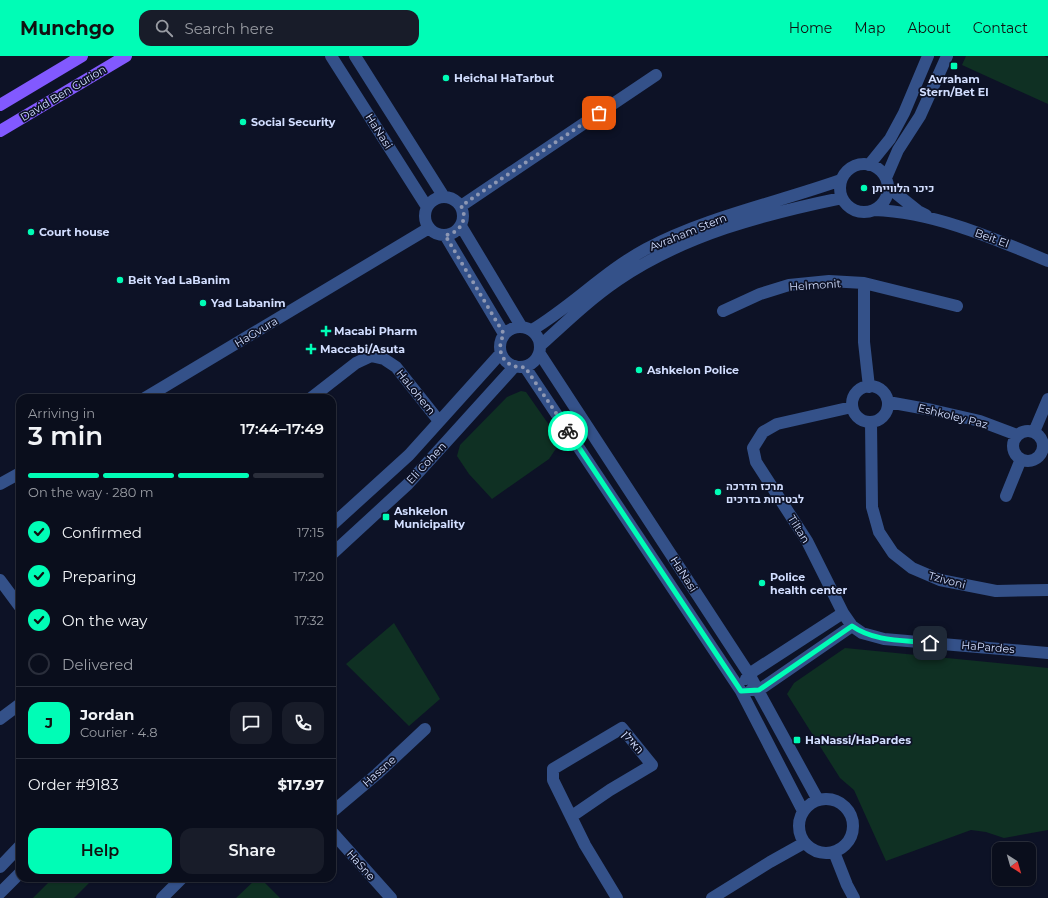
<!DOCTYPE html>
<html lang="en">
<head>
<meta charset="utf-8">
<style>
  :root { --surface:#0a0e1c; --page:#181c29; --text:#f1f3f6; --muted:#999ca3; --line:#2a2e3b; --accent:#00fdb6 }
  body { margin:0; font-family:Montserrat,Heebo,sans-serif; background:var(--page); color:var(--text); height:100vh; display:flex; flex-direction:column; font-size:15px; white-space:nowrap }
  * { box-sizing:border-box; margin:0 }
  p { font-size:13px; color:var(--muted) }
  .icon { flex:none; width:22px; height:22px; fill:none; stroke:currentColor; stroke-width:2; stroke-linecap:round; stroke-linejoin:round }
  .map { position:relative; flex:1; overflow:hidden }
  .details { position:absolute; left:16px; top:338px; width:320px; height:488px; display:flex; flex-direction:column; background:var(--surface); border-radius:12px; box-shadow:0 1px 3px #0004,0 0 0 1px var(--line) }
  .details>* { flex:none }
  .needle { width:26px; rotate:143deg }
  .controls { position:absolute; left:992px; top:786px; display:grid; gap:8px }
  .controls a { display:grid; place-items:center; width:44px; height:44px; border-radius:8px; background:var(--surface); box-shadow:0 1px 3px #0004,0 0 0 1px var(--line); font-size:20px }
  .pin { position:absolute; display:grid; place-items:center; width:34px; height:34px; color:#fff; margin:-17px; border-radius:8px; box-shadow:0 2px 6px #0006 }
  .courier { position:absolute; display:grid; place-items:center; width:40px; height:40px; margin:-20px; border:3px solid #00fdb6; border-radius:50%; background:#fff; color:#222; box-shadow:0 1px 5px #0007 }
  .head em { font-style:normal; font-weight:600 }
  .head div { display:flex; flex-direction:column-reverse }
  .head { display:flex; align-items:center; justify-content:space-between; height:68px; padding:0 12px }
  h1 { font-size:26px; font-weight:600; line-height:30px }
  .bar { display:grid; grid-template-columns:repeat(4,1fr); gap:6px 4px; align-content:center; height:48px; padding:0 12px }
  .bar i { height:5px; border-radius:3px; background:var(--line) }
  .bar .on { background:var(--accent) }
  .bar p { grid-column:span 4 }
  .line { display:flex; align-items:center; gap:10px; padding:0 12px; border-top:1px solid var(--line) }
  .line div { flex:1 }
  .round { display:grid; place-items:center; flex:none; width:42px; height:42px; border-radius:12px; background:var(--page) }
  ol { padding:0 12px; list-style:none }
  li { display:flex; align-items:center; gap:12px; height:44px }
  li p { margin-inline-start:auto }
  li .icon { padding:4px; border-radius:50%; background:var(--accent); color:#111; stroke-width:4 }
  li:last-child { color:var(--muted) }
  li i { width:22px; height:22px; border:2px solid var(--line); border-radius:50% }
  .cta { display:flex; gap:8px; margin-top:auto; padding:8px 12px }
  .cta a { flex:1; height:46px; border-radius:12px; background:var(--accent); color:#111; font-size:16px; font-weight:600; line-height:46px; text-align:center }
  .cta a+a { background:var(--page); color:var(--text) }
  header { display:flex; align-items:center; gap:24px; box-sizing:border-box; height:56px; padding:0 20px; background:var(--accent); color:#111 }
  header strong { font-size:19px }
  nav { display:flex; gap:22px; margin-inline-start:auto; font-size:14px }
  .search { width:280px; height:36px; background:var(--page); display:flex; align-items:center; gap:10px; box-sizing:border-box; padding:0 14px; border-radius:12px; color:var(--muted); font-size:15px }
  .map>svg:first-child { display:block }
  .green { fill:#0f3023 }
  .lines { fill:none; stroke-linecap:round; stroke-linejoin:round }
  .minor { stroke:#345189; stroke-width:12 }
  .major { stroke:#8259ff; stroke-width:12 }
  .done { stroke:#8d97b3; stroke-width:4; stroke-dasharray:0 7.2 }
  .route { stroke:#00fdb6; stroke-width:5 }
  .poi-dot { fill:#00fdb6; stroke:#0d1226; stroke-width:1.5 }
  .labels { text-anchor:middle; stroke-width:3.5; stroke-linejoin:round; paint-order:stroke }
  .poi-label { font-size:11px; font-weight:bold; fill:#d2deff; stroke:#0d1226; text-anchor:start }
  .street-label { font-size:11px; fill:#d2deff; stroke:#0d1226 }
</style>
</head>
<body>
<header>
<strong>Munchgo</strong>
<div class="search"><svg class="icon" aria-label="search" viewBox="0 0 24 24"><circle cx="10" cy="10" r="6"/><path d="M15 15l6 6"/></svg>Search here</div>
<nav><a>Home</a><a>Map</a><a>About</a><a>Contact</a></nav>
</header>
<div class="map">
<svg width="1048" height="842" viewBox="0 0 1048 842">
  <rect width="100%" height="100%" fill="#0d1226"/>
  <!-- green -->
  <path class="green" d="M966 0H1044L1048 2V48L962 9Z
    M521 335 526 336 554 376 559 388 549 403 492 443 469 418 457 400 460 389 507 341Z
    M394 567 440 643 409 670 346 608Z
    M845 592 1048 612V774L1004 782 986 776 971 774 886 805 854 734 840 722 787 638 794 627Z
    M53 822H94L74 842H33Z
    M257 822H260L280 842H236Z"/>
  <g class="lines">
    <!-- minor -->
    <path class="minor" d="M331 0 427 151
      M355 0 444 141
      M840 132a24 24 0 1 1 48 0a24 24 0 1 1-48 0Z
      M869 109 890 83 904 57 928 0
      M886 122 898 94 920 60 947 0
      M888 131 918 155 926 159
      M425 160a19 19 0 1 1 38 0a19 19 0 1 1-38 0Z
      M461 150 656 19
      M874 154C934 156 993 182 1048 205
      M461 170 521 270
      M445 179 504 278
      M864 227V286L869 331
      M723 255 760 238 789 229 829 225 864 227 957 250
      M500 291a20 20 0 1 1 40 0a20 20 0 1 1-40 0Z
      M532 274C572 250 605 215 646 193 707 161 776 147 841 124
      M541 289C565 267 590 243 618 224 684 179 764 158 842 142
      M540 298 749 618 818 744
      M525 311 741 635 803 755
      M852 348a18 18 0 1 1 36 0a18 18 0 1 1-36 0Z
      M145 342 429 172
      M311 342 356 307 371 300 384 303 396 311 439 365
      M888 346 932 354 980 365 1017 379
      M852 351 777 368 763 376 753 392 756 406 807 485 843 557 852 570 862 577 884 583 1048 597
      M871 366 872 451 879 476 893 497 912 512 940 524 996 535 1048 534
      M1013 390a15 15 0 1 1 30 0a15 15 0 1 1-30 0Z
      M1034 376 1048 343
      M0 428 20 417
      M1006 440 1021 403
      M332 469 409 399 501 297
      M332 498 408 428 515 310
      M0 524 20 551
      M746 623 749 618 843 557
      M751 634H759L852 570
      M0 663 20 648
      M799 770a27 27 0 1 1 54 0a27 27 0 1 1-54 0Z
      M332 756 377 718 425 673
      M572 760 610 734 652 709 622 672 553 713V724L585 789 617 842
      M332 776 391 842
      M834 796 847 829 854 842
      M0 811 20 790
      M0 837 20 817
      M162 842 182 822
      M712 842 770 806 804 787"/>
    <!-- major -->
    <path class="major" d="M0 49 82 0
      M0 75 126 0"/>
  </g>
  <g class="lines">
    <!-- done -->
    <path class="done" d="M568 375 525 311C505 313 494 296 504 278L445 179C459 178 469 163 461 150L599 57"/>
    <!-- route -->
    <path class="route" d="M568 375 741 635 759 634 852 570C875 586 903 584 930 587"/>
  </g>
  <!-- markers -->
  <g class="poi-dot">
    <rect x="950" y="6" width="8" height="8" rx="2"/>
    <circle cx="446" cy="22" r="4"/>
    <circle cx="243" cy="66" r="4"/>
    <circle cx="864" cy="132" r="4"/>
    <circle cx="31" cy="176" r="4"/>
    <circle cx="120" cy="224" r="4"/>
    <circle cx="203" cy="247" r="4"/>
    <path d="M324 269h4v4h4v4h-4v4h-4v-4h-4v-4h4z"/>
    <path d="M309 287h4v4h4v4h-4v4h-4v-4h-4v-4h4z"/>
    <circle cx="639" cy="314" r="4"/>
    <circle cx="718" cy="436" r="4"/>
    <rect x="382" y="457" width="8" height="8" rx="2"/>
    <circle cx="762" cy="527" r="4"/>
    <rect x="793" y="680" width="8" height="8" rx="2"/>
  </g>
  <g class="labels">
    <!-- poi labels -->
    <g class="poi-label">
      <text x="454" y="26">Heichal HaTarbut</text>
      <text x="954" y="27" text-anchor="middle">Avraham<tspan x="954" dy="13">Stern/Bet El</tspan></text>
      <text x="251" y="70">Social Security</text>
      <text x="872" y="136">כיכר הלווייתן</text>
      <text x="39" y="180">Court house</text>
      <text x="128" y="228">Beit Yad LaBanim</text>
      <text x="211" y="251">Yad Labanim</text>
      <text x="334" y="279">Macabi Pharm</text>
      <text x="320" y="297">Maccabi/Asuta</text>
      <text x="647" y="318">Ashkelon Police</text>
      <text x="726" y="434">מרכז הדרכה<tspan x="726" dy="13">לבטיחות בדרכים</tspan></text>
      <text x="394" y="459">Ashkelon<tspan x="394" dy="13">Municipality</tspan></text>
      <text x="770" y="525">Police<tspan x="770" dy="13">health center</tspan></text>
      <text x="805" y="688">HaNassi/HaPardes</text>
    </g>
    <!-- street labels -->
    <g class="street-label">
      <text transform="translate(63 37) rotate(-31)" y="4">David Ben Gurion</text>
      <text transform="translate(379 75) rotate(57)" y="4">HaNasi</text>
      <text transform="translate(688 176) rotate(-22)" y="4">Avraham Stern</text>
      <text transform="translate(992 182) rotate(20)" y="4">Beit El</text>
      <text transform="translate(815 229) rotate(-4)" y="4">Helmonit</text>
      <text transform="translate(256 276) rotate(-31)" y="4">HaGvura</text>
      <text transform="translate(416 336) rotate(51)" y="4">HaLohem</text>
      <text transform="translate(953 360) rotate(14)" y="4">Eshkoley Paz</text>
      <text transform="translate(426 407) rotate(-47)" y="4">Eli Cohen</text>
      <text transform="translate(799 473) rotate(58)" y="4">Tiltan</text>
      <text transform="translate(684 518) rotate(57)" y="4">HaNasi</text>
      <text transform="translate(947 524) rotate(15)" y="4">Tzivoni</text>
      <text transform="translate(988 591) rotate(5)" y="4">HaPardes</text>
      <text transform="translate(633 686) rotate(49)" y="4">האילן</text>
      <text transform="translate(379 715) rotate(-42)" y="4">Hassne</text>
      <text transform="translate(361 809) rotate(48)" y="4">HaSne</text>
    </g>
  </g>
</svg>
<div class="controls">
<a><svg class="needle" viewBox="-14 -14 28 28"><path d="M0-13l5 13h-10z" fill="#e53935"/><path d="M0 13l5-13h-10z" fill="#999ca3"/></svg></a>
</div>
<div class="pin" style="left:599px;top:57px;background:#ea580c"><svg class="icon" aria-label="bag" viewBox="0 0 24 24"><path d="M5 8h14l-1 12H6zM9 8a3 3 0 0 1 6 0"/></svg></div>
<div class="pin" style="left:930px;top:587px;background:#1f2937"><svg class="icon" aria-label="home" viewBox="0 0 24 24"><path d="M3 11l9-7 9 7M6 9v11h12V9"/></svg></div>
<div class="courier" style="left:568px;top:375px"><svg class="icon" aria-label="bike" viewBox="0 0 24 24"><circle cx="6" cy="16" r="4"/><circle cx="18" cy="16" r="4"/><path d="M6 16l4-8h5l3 8M10 8l3 8H6M13 5h3"/></svg></div>
<section class="details">
<div class="head"><div><h1>3 min</h1><p>Arriving in</p></div><em>17:44–17:49</em></div>
<div class="bar"><i class="on"></i><i class="on"></i><i class="on"></i><i></i><p>On the way · 280 m</p></div>
<ol>
<li><svg class="icon" aria-label="check" viewBox="0 0 24 24"><path d="M5 12l5 5 9-10"/></svg>Confirmed<p>17:15</p></li>
<li><svg class="icon" aria-label="check" viewBox="0 0 24 24"><path d="M5 12l5 5 9-10"/></svg>Preparing<p>17:20</p></li>
<li><svg class="icon" aria-label="check" viewBox="0 0 24 24"><path d="M5 12l5 5 9-10"/></svg>On the way<p>17:32</p></li>
<li><i></i>Delivered</li>
</ol>
<div class="line" style="height:72px"><b class="round" style="background:var(--accent);color:#111">J</b><div><b>Jordan</b><p>Courier · 4.8</p></div><a class="round"><svg class="icon" aria-label="chat" viewBox="0 0 24 24"><path d="M4 5h16v11H9l-5 4z"/></svg></a><a class="round"><svg class="icon" aria-label="phone" viewBox="0 0 24 24"><path d="M5 4h4l2 5-3 2q2 4 5 5l2-3 5 2v4C11 20 4 13 5 4z"/></svg></a></div>
<div class="line" style="height:52px"><div>Order #9183</div><b>$17.97</b></div>
<div class="cta"><a>Help</a><a>Share</a></div>
</section>
</div>
</body>
</html>
